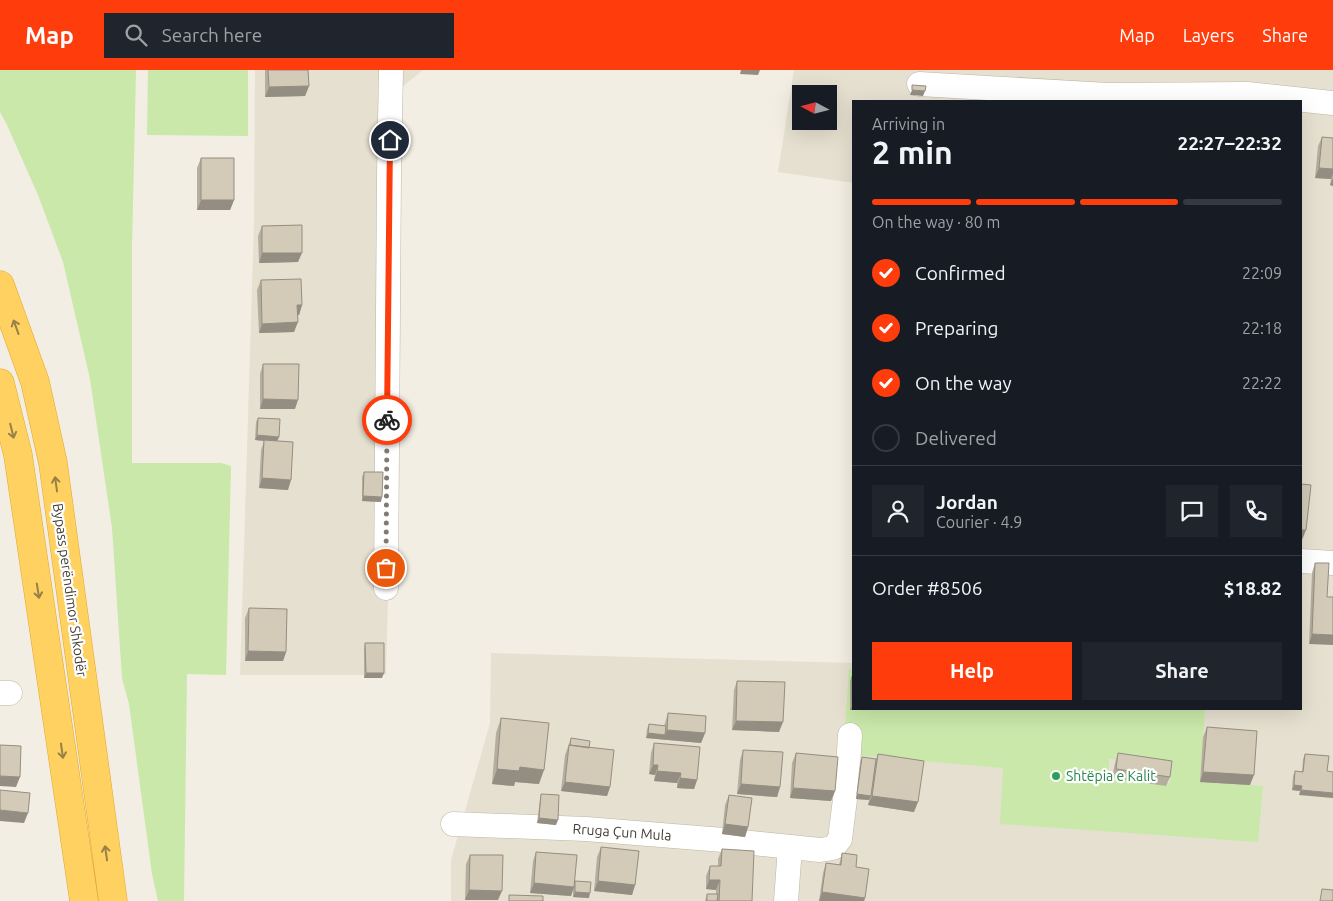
<!DOCTYPE html>
<html lang="en">
<head>
<meta charset="utf-8">
<style>
  :root { --surface:#171b24; --page:#20242c; --text:#f1f3f6; --muted:#9ea1a6; --line:#363941; --accent:#ff3c0c }
  body { margin:0; font-family:Ubuntu,sans-serif; background:var(--page); color:var(--text); height:100vh; display:flex; flex-direction:column; font-size:19px; white-space:nowrap }
  * { box-sizing:border-box; margin:0 }
  p { font-size:16px; color:var(--muted) }
  .icon { flex:none; width:28px; height:28px; fill:none; stroke:currentColor; stroke-width:2; stroke-linecap:round; stroke-linejoin:round }
  .map { position:relative; flex:1; overflow:hidden }
  .panel { position:absolute; left:852px; top:30px; width:450px; height:610px; display:flex; flex-direction:column; background:var(--surface); border-radius:0px; box-shadow:0 5px 20px #0002 }
  .panel>* { flex:none }
  .needle { width:32px; rotate:277deg }
  .tools { position:absolute; left:792px; top:15px; display:grid; gap:10px }
  .tools a { display:grid; place-items:center; width:45px; height:45px; border-radius:0px; background:var(--surface); box-shadow:0 5px 20px #0002; font-size:25px }
  .pin { position:absolute; display:grid; place-items:center; width:42px; height:42px; color:#fff; margin:-21px; border:2px solid #fff; border-radius:50%; box-shadow:0 1px 5px #0007 }
  .courier { position:absolute; display:grid; place-items:center; width:50px; height:50px; margin:-25px; border:4px solid #ff3c0c; border-radius:50%; background:#fff; color:#222; box-shadow:0 1px 6px #0007 }
  .headline em { font-style:normal; font-weight:600 }
  .headline div { display:flex; flex-direction:column-reverse }
  .headline { display:flex; align-items:center; justify-content:space-between; height:85px; padding:0 20px }
  h1 { font-size:32px; font-weight:600; line-height:38px }
  .bar { display:grid; grid-template-columns:repeat(4,1fr); gap:8px 5px; align-content:center; height:60px; padding:0 20px }
  .bar i { height:6px; border-radius:4px; background:var(--line) }
  .bar .active { background:var(--accent) }
  .bar p { grid-column:span 4 }
  .line { display:flex; align-items:center; gap:12px; padding:0 20px; border-top:1px solid var(--line) }
  .line div { flex:1 }
  .round { display:grid; place-items:center; flex:none; width:52px; height:52px; border-radius:0px; background:var(--page) }
  ol { padding:0 20px; list-style:none }
  li { display:flex; align-items:center; gap:15px; height:55px }
  li p { margin-inline-start:auto }
  li .icon { padding:5px; border-radius:50%; background:var(--accent); color:#fff; stroke-width:4 }
  li:last-child { color:var(--muted) }
  li i { width:28px; height:28px; border:2px solid var(--line); border-radius:50% }
  .button { display:flex; gap:10px; margin-top:auto; padding:10px 20px }
  .button a { flex:1; height:58px; border-radius:0px; background:var(--accent); color:#fff; font-size:20px; font-weight:600; line-height:58px; text-align:center }
  .button a+a { background:var(--page); color:var(--text) }
  header { display:flex; align-items:center; gap:30px; box-sizing:border-box; height:70px; padding:0 25px; background:var(--accent); color:#fff }
  header strong { font-size:24px }
  nav { display:flex; gap:28px; margin-inline-start:auto; font-size:18px }
  .search { width:350px; height:45px; background:var(--page); display:flex; align-items:center; gap:12px; box-sizing:border-box; padding:0 18px; border-radius:0px; color:var(--muted); font-size:19px }
  .map>svg:first-child { display:block }
  .residential { fill:#e6e0d0; fill-rule:evenodd }
  .green { fill:#c9e8a9; fill-rule:evenodd }
  .lines { fill:none; stroke-linecap:round; stroke-linejoin:round }
  .street-casing { stroke:#bdb6a5; stroke-width:25 }
  .highway-casing { stroke:#e1a72e; stroke-width:29 }
  .street { stroke:#fff; stroke-width:24 }
  .highway { stroke:#ffd160; stroke-width:28 }
  .wall { fill:#b5ae9e }
  .shaded-wall { fill:#948d81 }
  .building { fill:#d3cab8; stroke:#948d81 }
  .oneway { stroke:#988047 }
  .done { stroke:#807c71; stroke-width:5; stroke-dasharray:0 9 }
  .route { stroke:#ff3c0c; stroke-width:6 }
  .leisure-dot { fill:#2e9e5b; stroke:#fff; stroke-width:2 }
  .labels { text-anchor:middle; stroke-width:4.5; stroke-linejoin:round; paint-order:stroke }
  .street-label { font-size:14px; fill:#433e33; stroke:#fff }
  .leisure-label { font-size:14px; fill:#27864d; stroke:#fff; text-anchor:start }
</style>
</head>
<body>
<header>
<strong>Map</strong>
<div class="search"><svg class="icon" aria-label="search" viewBox="0 0 24 24"><circle cx="10" cy="10" r="6"/><path d="M15 15l6 6"/></svg>Search here</div>
<nav><a>Map</a><a>Layers</a><a>Share</a></nav>
</header>
<div class="map">
<svg width="1333" height="831" viewBox="0 0 1333 831">
  <rect width="100%" height="100%" fill="#f2eee3"/>
  <!-- residential -->
  <path class="residential" d="M255 0H423L401 18 386 605H240L254 153Z
    M794 0H1333V831H451V790L490 653 491 583 854 593V639H1301V31H854V113L778 102ZM801 24H829V51H801Z"/>
  <!-- green -->
  <path class="green" d="M0 0H136L132 176V393H221L231 396 226 605 187 604 184 831H158L152 804 129 634 122 608 112 458 90 309 63 192 38 125 7 55 0 42Z
    M148 0H248V66L147 65Z
    M849 599 854 600V639H1205L1200 711 1263 716 1258 772 1000 754 1003 698 856 685 845 656ZM1109 689 1122 690 1171 699 1170 713 1108 709Z"/>
  <g class="lines">
    <defs>
      <path id="street" d="M919 14 1108 25 1247 24 1333 33
        M1301 491 1333 493
        M386 518 389 104 391 0
        M0 623H10
        M453 754 586 759 723 770 820 780 833 778 840 769 847 713 850 665
        M786 831 790 777"/>
      <path id="highway" d="M0 215 35 312 53 393 113 831
        M0 313 18 385 84 831"/>
    </defs>
    <!-- street casing -->
    <use href="#street" class="street-casing"/>
    <!-- highway casing -->
    <use href="#highway" class="highway-casing"/>
    <!-- street -->
    <use href="#street" class="street"/>
    <!-- highway -->
    <use href="#highway" class="highway"/>
  </g>
  <!-- wall -->
  <path class="wall" d="M265 0H308L309 16 305 26 265 27Z
    M1322 67 1333 68V116L1330 115 1331 109 1315 108 1318 76Z
    M201 88 234 130 230 140H197V98Z
    M262 156 298 192 259 193 258 166Z
    M261 210 302 235 299 245H298L294 262 259 263 257 220Z
    M263 294 295 339H260V304Z
    M258 348 277 371 288 420 259 418 261 380 264 371 255 370 256 352Z
    M364 402 381 432 362 431V407Z
    M1315 493 1327 527 1309 574 1312 503Z
    M249 538 286 582 283 591H245V548Z
    M365 573 382 608H364V578Z
    M852 606 854 639H865L864 640H850V611Z
    M737 611 779 662 732 660 734 620Z
    M668 643 705 663 701 673 646 668 647 659 649 654 664 656Z
    M501 648 539 714 515 712 514 716 492 714 496 663Z
    M1207 657 1250 715 1200 712 1203 667Z
    M571 668 589 678 610 717 607 726 561 721 565 685Z
    M654 673 697 710 694 719 677 718V713L654 711 655 705 649 704 651 683Z
    M743 680 780 717 777 727 737 724 740 690Z
    M796 683 835 721 831 731 790 728 792 693Z
    M1118 683 1170 707 1166 716 1112 708 1115 693Z
    M878 684 914 742 868 735 869 730 856 729 860 692 862 687 876 689Z
    M1305 684 1329 686 1299 725 1300 721 1292 720 1293 706 1295 701 1302 702 1303 689Z
    M541 724 556 755 537 753 540 729Z
    M729 725 748 757 745 767 722 764 725 735Z
    M601 777 635 815 632 825 594 821 597 787Z
    M722 779 752 831H705L707 824H716V820L706 819V806L710 796H718V789Z
    M536 782 575 812 589 828 573 827V820L571 826 530 823 533 791Z
    M842 783 856 797 865 828 864 831H819L823 803 826 793 839 795Z
    M470 785 498 830H465L466 794Z"/>
  <!-- shaded-wall -->
  <path class="shaded-wall" d="M741 0H760L758 5 740 4Z
    M309 16 305 26 265 27 269 17Z
    M912 20 925 21 923 26 910 25Z
    M1319 98 1333 99V104L1331 109 1315 108Z
    M1333 108V116L1330 115Z
    M201 130H234L230 140H197Z
    M262 183H302L298 192 259 193Z
    M297 235H302L299 245H294Z
    M298 252 294 262 259 263 262 254Z
    M263 329 298 330 295 339H260Z
    M257 365 279 367 277 372 255 370Z
    M262 408 291 410 288 420 259 418Z
    M363 426 382 427 381 432 362 431Z
    M1301 460H1306L1302 470H1301Z
    M1312 564 1333 565V575L1309 574Z
    M248 581 286 582 283 591H245Z
    M366 603H384L382 608H364Z
    M852 635H854V639H865L864 640H850Z
    M736 651 783 652 779 662 732 660Z
    M667 660 705 663 701 673 646 668 648 663 665 665Z
    M653 695H658L655 705 649 704Z
    M520 697 544 700 539 714 515 712 514 716 492 714 497 699Z
    M657 701 681 703 677 713 654 711Z
    M1203 702 1254 705 1250 715 1200 712Z
    M0 706 20 707 16 717 0 716Z
    M680 708 697 710 694 719 677 718Z
    M565 712 610 717 607 726 561 721Z
    M741 714 780 717 777 727 737 724Z
    M1294 715 1302 716 1300 721 1292 720Z
    M793 718 835 721 831 731 790 728Z
    M1301 720 1333 723V728L1299 725Z
    M857 724 871 726 869 730 856 729Z
    M872 726 918 732 914 742 868 735Z
    M0 740 28 743 24 753 0 751Z
    M539 748 558 750 556 755 537 753Z
    M725 754 748 757 745 767 722 764Z
    M709 810H720L716 820 706 819Z
    M598 811 635 815 632 825 594 821Z
    M534 813 574 817 571 826 530 823Z
    M469 820 502 821 498 830H465Z
    M575 822 590 823 589 828 573 827Z
    M822 822 865 828 864 831H819Z"/>
  <!-- building -->
  <path class="building" d="M268 0H308L309 16 269 17Z
    M912 15 926 16 925 21 912 20Z
    M1322 67 1333 68V99L1319 98Z
    M201 88H234V130H201Z
    M302 155V183H262V156Z
    M301 209 302 235H297L298 252 262 254 261 210Z
    M263 294H299L298 330 263 329Z
    M258 348 280 349 279 367 257 365Z
    M264 370 293 372 291 410 262 408Z
    M364 402H383L382 427 363 426Z
    M1301 414 1311 415 1306 460H1301Z
    M1315 493H1329L1327 527H1333V565L1312 564Z
    M249 538 287 539 286 582 248 581Z
    M365 573H384V603H366Z
    M852 606H854V635H852Z
    M737 611 785 612 783 652 736 651Z
    M668 643 706 646 705 663 667 660Z
    M501 648 549 653 544 700 520 697 519 701 497 699Z
    M649 654 666 656 665 665 648 663Z
    M1207 657 1257 661 1254 705 1203 702Z
    M571 668 590 671 589 678 570 675Z
    M654 673 700 677 697 710 680 708 681 703 657 701 658 695H653Z
    M0 675 21 676 20 707 0 706Z
    M569 675 614 680 610 717 565 712Z
    M743 680 783 682 780 717 741 714Z
    M796 683 838 687 835 721 793 718Z
    M1118 683 1172 691 1170 707 1116 699Z
    M878 684 924 691 918 732 872 726Z
    M1305 684 1329 686 1327 701 1333 702V723L1301 720 1302 716 1294 715 1295 701 1303 702Z
    M862 687 876 689 871 726 857 724Z
    M0 720 30 723 28 743 0 740Z
    M541 724 559 725 558 750 539 748Z
    M729 725 752 728 748 757 725 754Z
    M601 777 639 781 635 815 598 811Z
    M722 779 754 781 752 831H719L720 810H709L710 796H721Z
    M536 782 577 785 574 817 534 813Z
    M842 783 857 785 856 797 869 799 865 828 822 822 826 793 841 795Z
    M470 785H503L502 821 469 820Z
    M575 811 591 812 590 823 575 822Z
    M1322 819 1333 820V831H1320Z
    M707 824H718L717 831H707Z
    M509 825 543 826V831H509Z"/>
  <!-- one-way arrows -->
  <defs><path id="oneway-shaft" d="M-6 0H5M1.5-3L5.5 0L1.5 3" fill="none" stroke-width="1.6" stroke-linecap="round" stroke-linejoin="round" transform="scale(1.25)"/></defs>
  <g class="oneway">
    <use href="#oneway-shaft" transform="translate(16 257) rotate(-110)"/>
    <use href="#oneway-shaft" transform="translate(12 361) rotate(76)"/>
    <use href="#oneway-shaft" transform="translate(56 414) rotate(-98)"/>
    <use href="#oneway-shaft" transform="translate(38 521) rotate(81)"/>
    <use href="#oneway-shaft" transform="translate(62 681) rotate(82)"/>
    <use href="#oneway-shaft" transform="translate(106 783) rotate(-98)"/>
  </g>
  <g class="lines">
    <!-- done -->
    <path class="done" d="M386 498 387 350"/>
    <!-- route -->
    <path class="route" d="M387 350 390 70"/>
  </g>
  <!-- markers -->
  <circle class="leisure-dot" cx="1056" cy="706" r="5"/>
  <g class="labels">
    <!-- street labels -->
    <g class="street-label">
      <text transform="translate(70 520) rotate(82)" y="5">Bypass perëndimor Shkodër</text>
      <text transform="translate(622 762) rotate(4)" y="5">Rruga Çun Mula</text>
    </g>
    <!-- leisure labels -->
    <g class="leisure-label">
      <text x="1066" y="711">Shtëpia e Kalit</text>
    </g>
  </g>
</svg>
<div class="tools">
<a><svg class="needle" viewBox="-14 -14 28 28"><path d="M0-13l5 13h-10z" fill="#e53935"/><path d="M0 13l5-13h-10z" fill="#9ea1a6"/></svg></a>
</div>
<div class="pin" style="left:386px;top:498px;background:#ea580c"><svg class="icon" aria-label="bag" viewBox="0 0 24 24"><path d="M5 8h14l-1 12H6zM9 8a3 3 0 0 1 6 0"/></svg></div>
<div class="pin" style="left:390px;top:70px;background:#1f2937"><svg class="icon" aria-label="home" viewBox="0 0 24 24"><path d="M3 11l9-7 9 7M6 9v11h12V9"/></svg></div>
<div class="courier" style="left:387px;top:350px"><svg class="icon" aria-label="bike" viewBox="0 0 24 24"><circle cx="6" cy="16" r="4"/><circle cx="18" cy="16" r="4"/><path d="M6 16l4-8h5l3 8M10 8l3 8H6M13 5h3"/></svg></div>
<section class="panel">
<div class="headline"><div><h1>2 min</h1><p>Arriving in</p></div><em>22:27–22:32</em></div>
<div class="bar"><i class="active"></i><i class="active"></i><i class="active"></i><i></i><p>On the way · 80 m</p></div>
<ol>
<li><svg class="icon" aria-label="check" viewBox="0 0 24 24"><path d="M5 12l5 5 9-10"/></svg>Confirmed<p>22:09</p></li>
<li><svg class="icon" aria-label="check" viewBox="0 0 24 24"><path d="M5 12l5 5 9-10"/></svg>Preparing<p>22:18</p></li>
<li><svg class="icon" aria-label="check" viewBox="0 0 24 24"><path d="M5 12l5 5 9-10"/></svg>On the way<p>22:22</p></li>
<li><i></i>Delivered</li>
</ol>
<div class="line" style="height:90px"><a class="round"><svg class="icon" aria-label="person" viewBox="0 0 24 24"><circle cx="12" cy="8" r="4"/><path d="M4 21q1-7 8-7t8 7"/></svg></a><div><b>Jordan</b><p>Courier · 4.9</p></div><a class="round"><svg class="icon" aria-label="chat" viewBox="0 0 24 24"><path d="M4 5h16v11H9l-5 4z"/></svg></a><a class="round"><svg class="icon" aria-label="phone" viewBox="0 0 24 24"><path d="M5 4h4l2 5-3 2q2 4 5 5l2-3 5 2v4C11 20 4 13 5 4z"/></svg></a></div>
<div class="line" style="height:65px"><div>Order #8506</div><b>$18.82</b></div>
<div class="button"><a>Help</a><a>Share</a></div>
</section>
</div>
</body>
</html>
